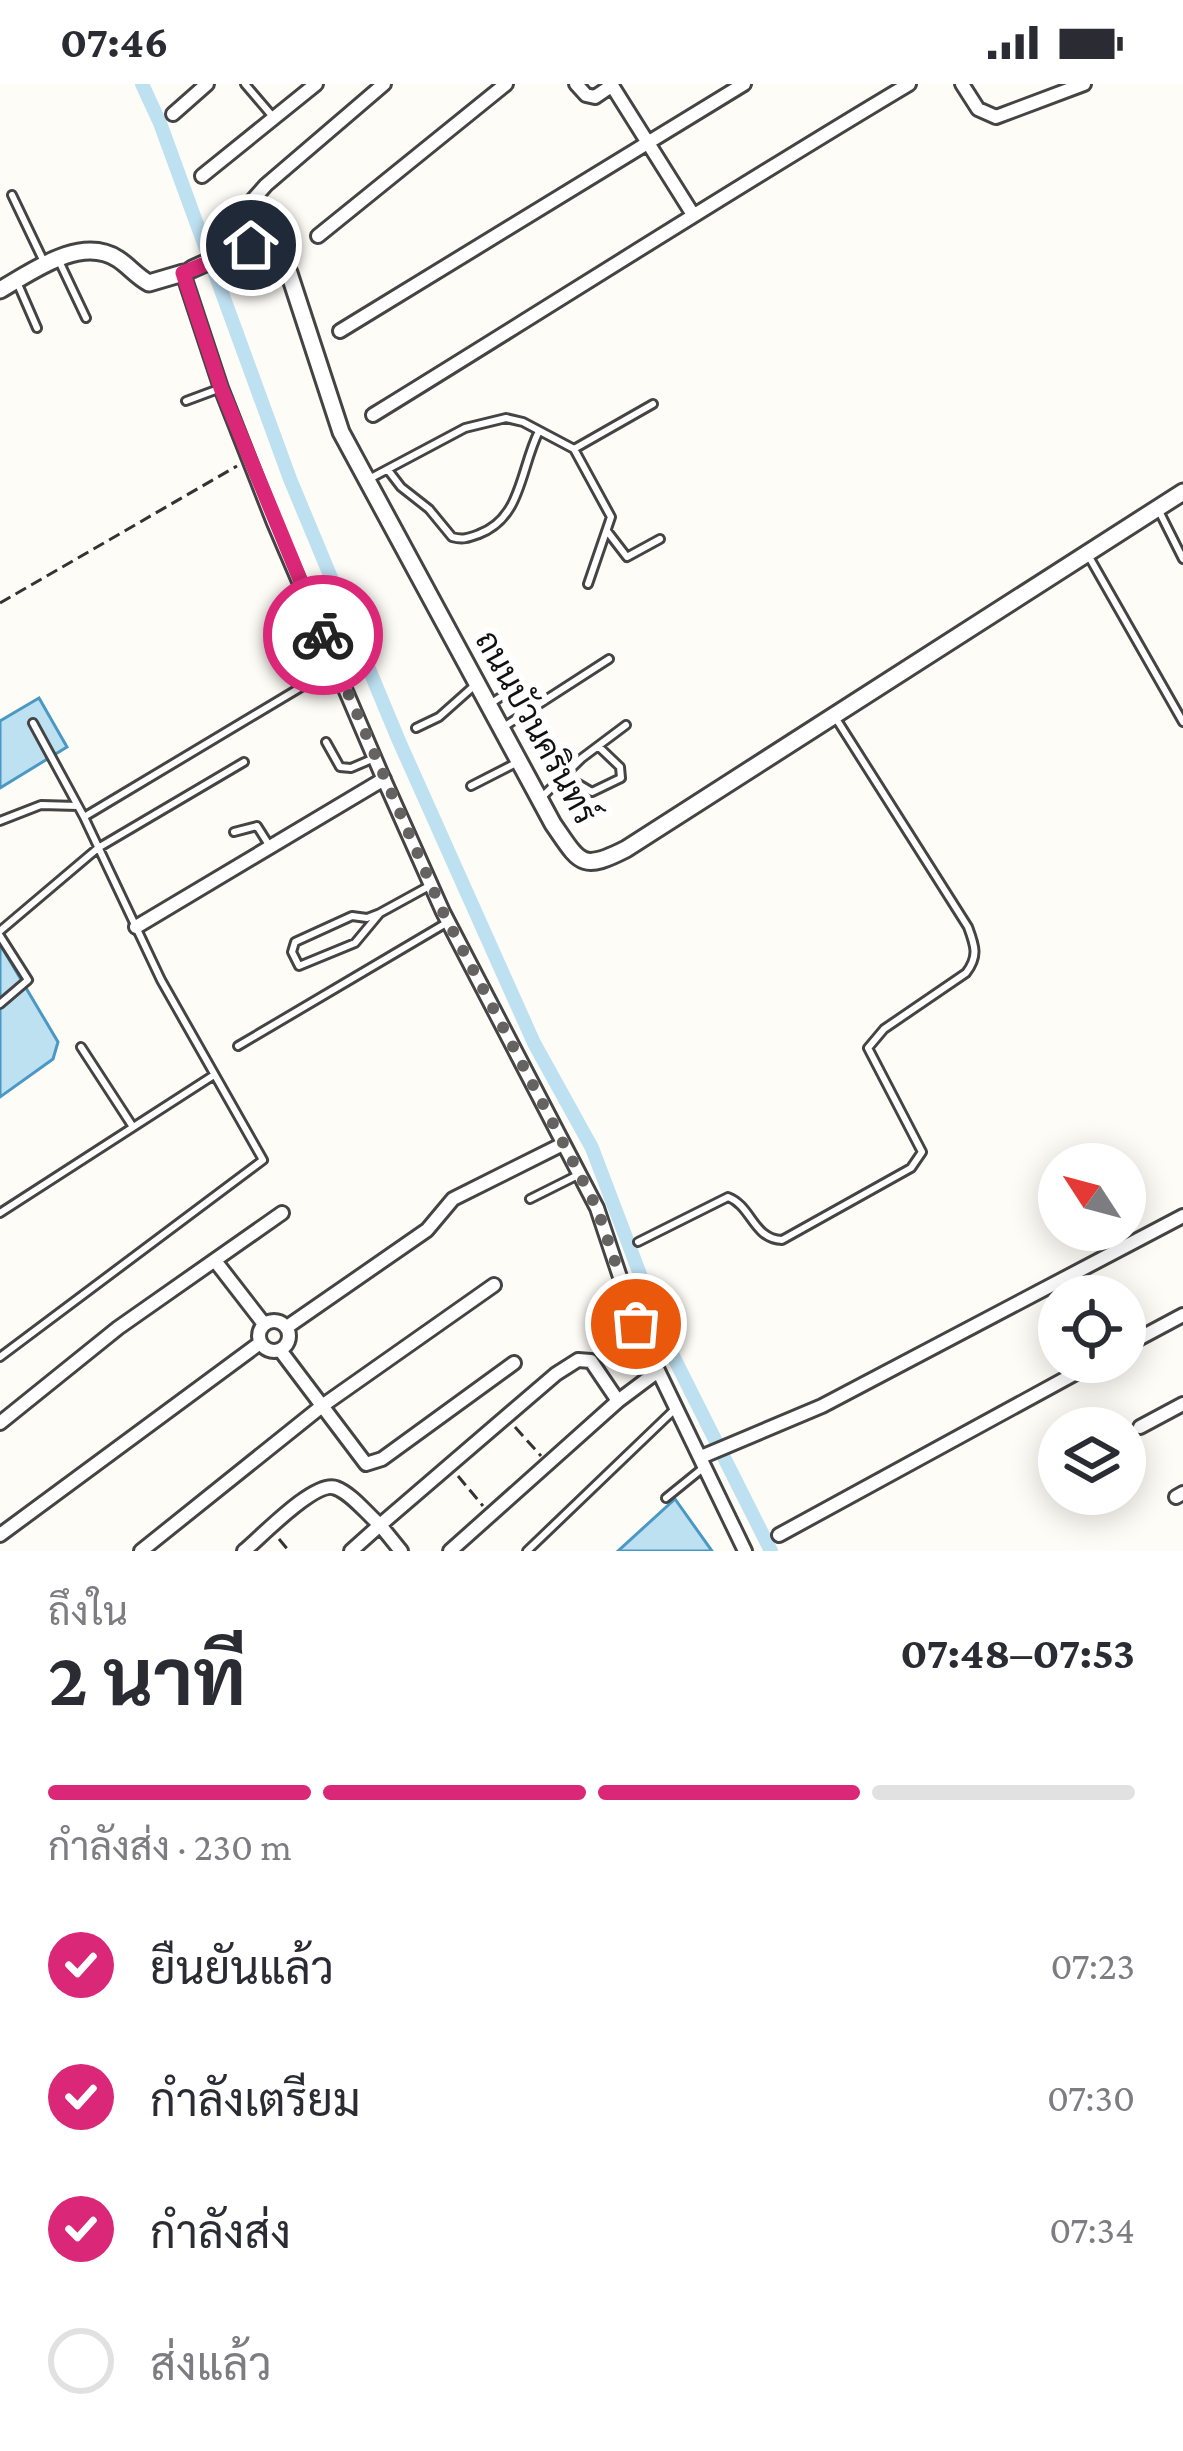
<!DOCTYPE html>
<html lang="th">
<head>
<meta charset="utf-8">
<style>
  :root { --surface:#fff; --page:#f2f2f3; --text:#2b2b33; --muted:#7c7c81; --line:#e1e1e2; --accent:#db2777 }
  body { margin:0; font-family:"Crimson Pro",Sarabun,serif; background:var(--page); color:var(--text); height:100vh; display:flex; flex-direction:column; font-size:45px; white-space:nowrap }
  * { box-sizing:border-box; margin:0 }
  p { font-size:39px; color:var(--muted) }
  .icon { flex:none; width:66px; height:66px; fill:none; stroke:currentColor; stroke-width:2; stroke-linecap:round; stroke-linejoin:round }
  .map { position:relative; height:1467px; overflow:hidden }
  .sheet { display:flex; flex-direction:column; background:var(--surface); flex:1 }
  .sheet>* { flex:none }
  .needle { width:78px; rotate:306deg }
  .controls { position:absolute; left:1038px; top:1059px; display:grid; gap:24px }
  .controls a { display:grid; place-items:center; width:108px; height:108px; border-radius:50%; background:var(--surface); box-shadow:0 6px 30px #0003; font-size:60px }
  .pin { position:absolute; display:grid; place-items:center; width:102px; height:102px; color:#fff; margin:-51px; border:6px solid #fff; border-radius:50%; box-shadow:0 3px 12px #0007 }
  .courier { position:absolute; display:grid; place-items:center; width:120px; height:120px; margin:-60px; border:9px solid #db2777; border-radius:50%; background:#fff; color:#222; box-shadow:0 3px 15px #0007 }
  .head em { font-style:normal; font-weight:700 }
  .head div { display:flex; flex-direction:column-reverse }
  .head { display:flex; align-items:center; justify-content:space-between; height:204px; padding:0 48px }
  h1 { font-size:78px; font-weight:700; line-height:90px }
  .bar { display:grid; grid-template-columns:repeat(4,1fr); gap:18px 12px; align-content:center; height:144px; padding:0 48px }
  .bar i { height:15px; border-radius:9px; background:var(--line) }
  .bar .active { background:var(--accent) }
  .bar p { grid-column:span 4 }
  ol { padding:0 48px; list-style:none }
  li { display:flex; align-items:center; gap:36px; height:132px }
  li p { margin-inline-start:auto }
  li .icon { padding:12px; border-radius:50%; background:var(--accent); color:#fff; stroke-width:4 }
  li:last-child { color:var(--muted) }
  li i { width:66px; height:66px; border:6px solid var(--line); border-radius:50% }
  .status { display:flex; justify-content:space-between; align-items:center; height:84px; padding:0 60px; background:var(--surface); direction:ltr }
  .status svg { height:33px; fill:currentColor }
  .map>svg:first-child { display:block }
  .water { fill:#bee1f2; stroke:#4a98c4; stroke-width:3 }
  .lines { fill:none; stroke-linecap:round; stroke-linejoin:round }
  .canal { stroke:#bee1f2; stroke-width:14 }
  .service-casing { stroke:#444; stroke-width:12 }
  .minor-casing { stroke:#444; stroke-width:18 }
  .tertiary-casing { stroke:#444; stroke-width:21 }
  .path { stroke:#333; stroke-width:3; stroke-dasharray:12 6; stroke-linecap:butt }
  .service { stroke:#fff; stroke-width:6 }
  .minor { stroke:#fff; stroke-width:12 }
  .tertiary { stroke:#fff; stroke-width:15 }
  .done { stroke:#646361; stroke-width:12; stroke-dasharray:0 21.6 }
  .route { stroke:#db2777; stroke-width:15 }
  .labels { text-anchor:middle; stroke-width:12; stroke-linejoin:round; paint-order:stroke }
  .street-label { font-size:33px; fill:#111; stroke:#fff }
</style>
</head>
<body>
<div class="status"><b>07:46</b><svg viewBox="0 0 49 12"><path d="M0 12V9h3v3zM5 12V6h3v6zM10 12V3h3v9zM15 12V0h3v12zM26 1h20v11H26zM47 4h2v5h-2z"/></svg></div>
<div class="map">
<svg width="1183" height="1467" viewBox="0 0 1183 1467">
  <rect width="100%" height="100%" fill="#fefcf6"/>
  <!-- water -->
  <path class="water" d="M39 614 67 663 0 704V637Z
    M0 860 58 958 53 975 0 1013Z
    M675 1415 712 1467H618Z"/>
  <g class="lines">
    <!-- canal -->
    <path class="canal" d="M142 0 160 39 290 395 399 657 534 959 592 1064 665 1256 771 1467"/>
    <defs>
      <path id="service" d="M245 0 274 34
        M12 111 44 178
        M59 177 86 234
        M17 198 37 244
        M186 317 221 304
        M574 365 653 320
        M388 386 401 403 429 425 452 453C463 456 468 454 479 450 522 434 520 385 539 347
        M371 394 465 344 506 334 523 338 574 365 611 433 588 500
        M1158 425 1183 475
        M607 447 627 473 660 455
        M1088 471 1183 638
        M493 618 516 603
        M505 642 609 575
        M416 644 439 633 475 601
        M326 658 340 683 351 684 372 675
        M565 692 592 708 621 694 620 683 598 662
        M471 702 516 679
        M542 713 582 674 626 641
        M84 733 333 584
        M0 737 41 721 78 722
        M234 748 257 742 269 761
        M380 829 355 859 299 882 292 868 295 858 352 832 367 834 380 829 431 801
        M0 847 98 764 244 678
        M0 852 28 896 0 920
        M238 962 448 838
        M81 963 133 1043
        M530 1115 576 1092
        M0 1129 214 991
        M638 1158 728 1113C752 1122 753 1155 782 1156L911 1084 922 1068 868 964 884 945 966 889C979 872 975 862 968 843L835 633
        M0 1273 263 1076 161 896 84 733 33 639
        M666 1414 703 1384
        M527 1467 675 1325"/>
      <path id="minor" d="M576 0 586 11 595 13 611 2
        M611 0 692 129
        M962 0 978 25 996 33 1084 0
        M173 30 207 0
        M202 92 316 0
        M318 152 506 0
        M231 167 250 119 266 101 384 0
        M191 186 183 189 221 304 274 439 381 689 443 828 597 1124 636 1241 745 1467
        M340 247 744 0
        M373 331C552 221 728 108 909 0
        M136 843 384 695
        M216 1178 264 1240
        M259 1252a15 15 0 1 1 30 0a15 15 0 1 1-30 0Z
        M287 1243 427 1146 453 1115 563 1060
        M1125 1262 1183 1231
        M280 1266 366 1380 382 1375 514 1279
        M0 1339 118 1244 282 1129
        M1140 1343 1183 1320
        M701 1373 822 1322 1183 1132
        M1176 1413 1183 1409
        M0 1451 260 1259
        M779 1451 1096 1278
        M141 1467 322 1322 494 1201
        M244 1467C261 1453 316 1395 336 1404 352 1410 367 1430 380 1441L556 1290 578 1276 591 1277 618 1317 658 1287
        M351 1467 380 1441 401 1467
        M450 1467 618 1317"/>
      <path id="tertiary" d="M233 166 251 161 274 167 289 189 341 348 553 740C580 779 581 788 626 765L1183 408
        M192 185 219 173
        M0 206C33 187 81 151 118 175 129 182 137 193 149 199L183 189"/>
    </defs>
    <!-- service casing -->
    <use href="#service" class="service-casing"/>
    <!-- minor casing -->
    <use href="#minor" class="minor-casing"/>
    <!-- tertiary casing -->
    <use href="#tertiary" class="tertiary-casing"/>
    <!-- path -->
    <path class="path" d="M0 519 237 382
      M515 1343 541 1372
      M458 1392 483 1422
      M279 1455 289 1467"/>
    <!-- service -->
    <use href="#service" class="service"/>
    <!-- minor -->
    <use href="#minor" class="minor"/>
    <!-- tertiary -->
    <use href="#tertiary" class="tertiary"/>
  </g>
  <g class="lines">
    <!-- done -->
    <path class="done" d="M323 551 443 828 597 1124 636 1240"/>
    <!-- route -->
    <path class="route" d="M251 161 183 189 221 304 323 551"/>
  </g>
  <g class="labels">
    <!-- street labels -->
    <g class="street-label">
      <text transform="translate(537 643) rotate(61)" y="12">ถนนบัวนครินทร์</text>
    </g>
  </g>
</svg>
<div class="controls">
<a><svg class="needle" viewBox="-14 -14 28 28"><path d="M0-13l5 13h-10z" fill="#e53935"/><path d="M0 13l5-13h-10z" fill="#7c7c81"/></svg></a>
<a><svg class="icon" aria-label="locate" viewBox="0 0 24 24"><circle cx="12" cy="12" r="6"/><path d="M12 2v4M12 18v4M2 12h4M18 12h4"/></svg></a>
<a><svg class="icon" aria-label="layers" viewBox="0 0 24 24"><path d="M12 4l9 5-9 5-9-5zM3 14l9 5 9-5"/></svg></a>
</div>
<div class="pin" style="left:636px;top:1240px;background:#ea580c"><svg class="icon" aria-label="bag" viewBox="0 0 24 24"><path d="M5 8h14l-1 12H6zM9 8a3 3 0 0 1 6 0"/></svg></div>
<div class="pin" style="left:251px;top:161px;background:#1f2937"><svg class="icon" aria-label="home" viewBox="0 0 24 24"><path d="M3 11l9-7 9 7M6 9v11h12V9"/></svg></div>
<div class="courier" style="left:323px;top:551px"><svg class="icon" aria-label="bike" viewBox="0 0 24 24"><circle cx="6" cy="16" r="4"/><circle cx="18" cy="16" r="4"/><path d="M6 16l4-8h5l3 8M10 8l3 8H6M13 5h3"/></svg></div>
</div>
<section class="sheet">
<div class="head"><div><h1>2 นาที</h1><p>ถึงใน</p></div><em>07:48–07:53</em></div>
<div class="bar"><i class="active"></i><i class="active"></i><i class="active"></i><i></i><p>กำลังส่ง · 230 m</p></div>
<ol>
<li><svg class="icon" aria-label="check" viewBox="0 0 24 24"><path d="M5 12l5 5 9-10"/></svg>ยืนยันแล้ว<p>07:23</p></li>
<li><svg class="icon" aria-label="check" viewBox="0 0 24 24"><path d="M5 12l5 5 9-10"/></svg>กำลังเตรียม<p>07:30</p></li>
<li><svg class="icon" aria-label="check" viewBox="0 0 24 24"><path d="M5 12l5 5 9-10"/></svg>กำลังส่ง<p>07:34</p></li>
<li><i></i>ส่งแล้ว</li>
</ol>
</section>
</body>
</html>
